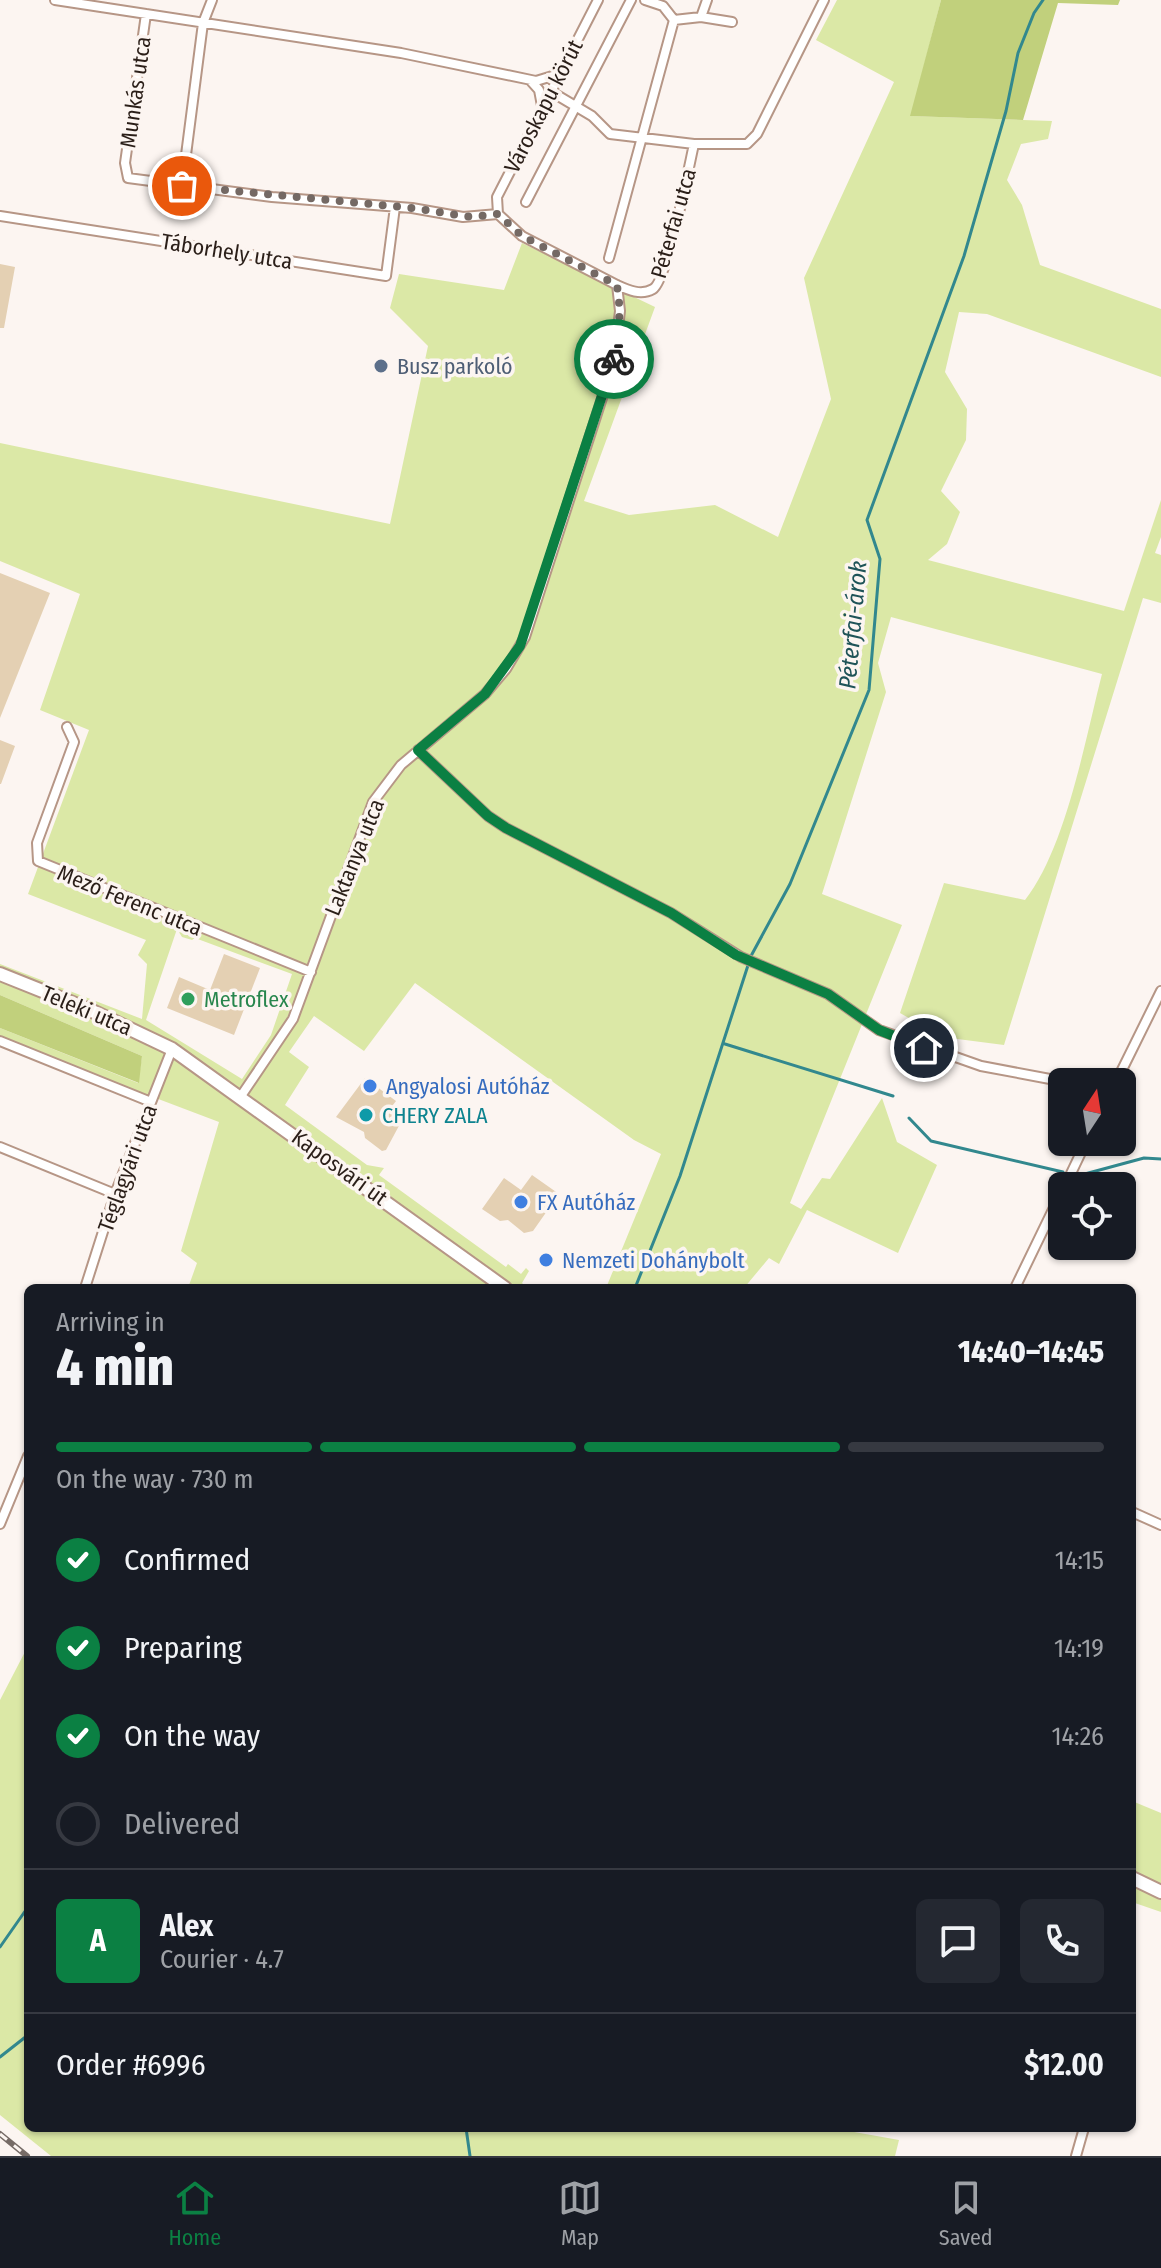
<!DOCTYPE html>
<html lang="en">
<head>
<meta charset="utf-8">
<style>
  :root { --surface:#171b24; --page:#242831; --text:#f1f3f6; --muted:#9ea1a6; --line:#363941; --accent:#0b8043 }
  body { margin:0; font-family:"Fira Sans Condensed",sans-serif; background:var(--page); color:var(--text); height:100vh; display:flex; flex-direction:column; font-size:30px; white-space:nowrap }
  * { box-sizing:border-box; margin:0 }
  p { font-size:26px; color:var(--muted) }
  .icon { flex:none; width:44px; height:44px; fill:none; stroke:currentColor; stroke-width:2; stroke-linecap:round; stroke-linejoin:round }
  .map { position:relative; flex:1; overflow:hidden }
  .details { position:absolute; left:24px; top:1284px; width:1112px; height:848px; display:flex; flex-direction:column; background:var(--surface); border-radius:12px; box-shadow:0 2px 6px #0004 }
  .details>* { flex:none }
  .needle { width:52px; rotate:12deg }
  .controls { position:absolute; left:1048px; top:1068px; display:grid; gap:16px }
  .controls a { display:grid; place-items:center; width:88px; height:88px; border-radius:12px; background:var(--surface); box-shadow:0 2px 6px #0004; font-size:40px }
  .pin { position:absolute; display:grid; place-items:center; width:68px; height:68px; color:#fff; margin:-34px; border:4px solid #fff; border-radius:50%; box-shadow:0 2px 8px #0007 }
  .courier { position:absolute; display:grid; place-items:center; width:80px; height:80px; margin:-40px; border:6px solid #0b8043; border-radius:50%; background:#fff; color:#222; box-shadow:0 2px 10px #0007 }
  .overview em { font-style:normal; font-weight:800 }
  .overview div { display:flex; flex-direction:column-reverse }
  .overview { display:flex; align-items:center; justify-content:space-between; height:136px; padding:0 32px }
  h1 { font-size:52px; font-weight:800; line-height:60px }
  .bar { display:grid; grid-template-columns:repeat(4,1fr); gap:12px 8px; align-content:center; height:96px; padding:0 32px }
  .bar i { height:10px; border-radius:6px; background:var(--line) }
  .bar .on { background:var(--accent) }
  .bar p { grid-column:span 4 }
  .line { display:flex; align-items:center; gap:20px; padding:0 32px; border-top:2px solid var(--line) }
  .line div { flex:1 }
  .round { display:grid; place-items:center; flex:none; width:84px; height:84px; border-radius:12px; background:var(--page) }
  ol { padding:0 32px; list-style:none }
  li { display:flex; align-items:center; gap:24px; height:88px }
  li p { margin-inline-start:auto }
  li .icon { padding:8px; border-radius:50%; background:var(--accent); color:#fff; stroke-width:4 }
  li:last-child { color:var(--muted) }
  li i { width:44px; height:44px; border:4px solid var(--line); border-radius:50% }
  .menu { display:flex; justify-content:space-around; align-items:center; height:112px; border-top:2px solid var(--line); background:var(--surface); font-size:22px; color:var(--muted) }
  .menu a { display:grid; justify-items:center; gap:4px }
  .menu .on { color:var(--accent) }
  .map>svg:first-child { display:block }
  .green { fill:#dbe8a6; fill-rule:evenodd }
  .forest { fill:#c1d07c }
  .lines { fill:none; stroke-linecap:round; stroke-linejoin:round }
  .stream { stroke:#32888e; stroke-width:3 }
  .building { fill:#e4d0b3 }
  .minor-casing { stroke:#b69686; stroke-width:12 }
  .secondary-casing { stroke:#b69686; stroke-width:16 }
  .minor { stroke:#fff; stroke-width:8 }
  .secondary { stroke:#fff; stroke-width:12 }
  .rail-casing { stroke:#766b66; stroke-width:6 }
  .rail { stroke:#fcf5f1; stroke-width:3; stroke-dasharray:9; stroke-linecap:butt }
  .done { stroke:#746964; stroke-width:8; stroke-dasharray:0 14.4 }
  .route { stroke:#0b8043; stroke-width:10 }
  .service-dot { fill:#5c6f8a; stroke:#fcf5f1; stroke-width:3 }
  .leisure-dot { fill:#2e9e5b; stroke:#fcf5f1; stroke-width:3 }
  .shop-dot { fill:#3f7fe0; stroke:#fcf5f1; stroke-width:3 }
  .culture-dot { fill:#0f9aa8; stroke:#fcf5f1; stroke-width:3 }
  .labels { text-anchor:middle; stroke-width:7; stroke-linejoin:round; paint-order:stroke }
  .street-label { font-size:22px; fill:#2a1e18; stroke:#fcf5f1 }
  .service-label { font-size:22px; fill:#4e5e75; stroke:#fcf5f1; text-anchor:start }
  .leisure-label { font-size:22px; fill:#27864d; stroke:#fcf5f1; text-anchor:start }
  .shop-label { font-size:22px; fill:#366cbe; stroke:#fcf5f1; text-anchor:start }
  .culture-label { font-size:22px; fill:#0d838f; stroke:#fcf5f1; text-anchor:start }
  .water-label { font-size:24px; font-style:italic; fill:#1f5458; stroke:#fcf5f1 }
</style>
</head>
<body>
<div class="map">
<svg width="1161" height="2156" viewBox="0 0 1161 2156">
  <rect width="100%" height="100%" fill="#fcf5f1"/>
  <!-- green -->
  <path class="green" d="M837 0H941L911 116 1052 121 1048 139 1021 144 1007 180 1022 205 1040 265 1161 309V377L987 314 959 312 945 372 967 409 966 440 941 491 960 512 947 544 928 560 1124 611 1161 500V537L1155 553 1161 555V603L1143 598 1004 1045 942 1037 900 1013 944 883 1025 900C1066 848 1085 740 1102 674L891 617 878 663 886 692 822 894 902 925 790 1203 801 1209 822 1178 830 1179 882 1098 897 1142 937 1165 898 1253 807 1210 779 1264 769 1258 744 1288H606L661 1154 634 1140 415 983 364 1051 314 1016 289 1052 309 1067 285 1105 367 1165 384 1168 379 1175 506 1267 508 1264 521 1274 526 1268 529 1271 522 1283 527 1288H188L197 1263 181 1251 219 1122 0 1039V1028L138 1083 142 1056 0 995V964L142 1019 147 964 138 955 146 940 28 894 89 730 40 710 80 594 0 561V443L390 524 428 346 390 308 399 274 504 290 522 243 655 307 584 501 629 515 715 505 778 537 831 399 804 278 894 82 816 40ZM177 929 182 937 192 940 195 938 292 974 271 1035 242 1079 146 1020Z
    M28 1646V2128H832L899 2140 895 2156H51L0 2115V1700Z
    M1132 1801 1161 1813V1912L1132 1902Z"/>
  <!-- forest -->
  <path class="forest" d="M941 0H1120L1118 5 1058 3 1023 120 910 116Z
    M0 995 142 1056 139 1083 0 1028Z"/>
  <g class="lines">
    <!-- stream -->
    <path class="stream" d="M725 1044 893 1096
      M909 1118 931 1141 1063 1172
      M1081 1175 1144 1158 1161 1159
      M635 1288 680 1176 751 956 790 884 869 690 880 559 867 520 964 256 1006 111 1018 53 1034 13 1043 0
      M0 1947 28 1907
      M0 2057 28 2035
      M466 2128 470 2156"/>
  </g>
  <!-- building -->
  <path class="building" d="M0 264 15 267 4 328H0Z
    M0 573 50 593 0 718Z
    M0 740 15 746 1 784H0Z
    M224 954 260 968 234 1035 167 1008 179 977 210 990Z
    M365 1078 396 1101 390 1109 401 1122 386 1150 382 1151 365 1138 364 1132 336 1117Z
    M532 1175 559 1194 533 1231 524 1233 508 1220 500 1221 482 1209 504 1178 521 1190Z"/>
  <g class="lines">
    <defs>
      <path id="minor" d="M55 0 401 53 536 81 559 74
        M645 0 663 6 674 20 701 17 707 0
        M146 14 125 163 128 178 272 197 412 208 463 217 498 214
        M701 17 732 22
        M530 80 539 90 542 106
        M550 91 592 116 610 134 694 144H747L757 134 824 0
        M182 186 203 23 212 0
        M526 202 631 0
        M498 214 522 236 617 285C628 290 641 296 653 289 667 281 689 166 694 144
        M498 214 497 197 598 0
        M0 216 386 276 395 207
        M609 258 674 20
        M67 727 74 742 37 843 38 861 311 972
        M418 750 488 816 506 828 671 913 741 957 828 994 879 1030 981 1066 1066 1082
        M0 1041 151 1102
        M1116 1082 1161 991
        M241 1096 293 1019 373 802 401 765 485 694 506 669 525 637 614 361 620 311 617 285
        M0 1147 115 1194
        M1065 1186 1086 1142
        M85 1288 115 1194 172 1049
        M1015 1288 1062 1191
        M1132 1512 1161 1525
        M0 1524 28 1456
        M1076 2156 1084 2128"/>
      <path id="secondary" d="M0 974 90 1010 172 1049 505 1288
        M1132 1878 1161 1892"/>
    </defs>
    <!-- minor casing -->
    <use href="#minor" class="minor-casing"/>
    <!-- secondary casing -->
    <use href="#secondary" class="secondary-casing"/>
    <!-- minor -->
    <use href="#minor" class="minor"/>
    <!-- secondary -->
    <use href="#secondary" class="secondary"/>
    <defs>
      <path id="rail" d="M0 2134 27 2156"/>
    </defs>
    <!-- rail casing -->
    <use href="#rail" class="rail-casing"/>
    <!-- rail -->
    <use href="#rail" class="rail"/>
  </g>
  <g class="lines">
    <!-- done -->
    <path class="done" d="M182 186 412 208 471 217 498 214 522 236 617 285 620 311 614 359"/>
    <!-- route -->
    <path class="route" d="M614 359 520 646 485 694 418 750 488 816 506 828 671 913 736 955 828 994 879 1030 924 1048"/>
  </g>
  <!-- markers -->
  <circle class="service-dot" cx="381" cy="366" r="8"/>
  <circle class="leisure-dot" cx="188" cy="999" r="8"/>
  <g class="shop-dot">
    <circle cx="370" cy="1086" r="8"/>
    <circle cx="521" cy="1202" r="8"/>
    <circle cx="546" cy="1260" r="8"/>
  </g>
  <circle class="culture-dot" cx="366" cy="1115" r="8"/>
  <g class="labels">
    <!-- street labels -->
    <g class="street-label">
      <text transform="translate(135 92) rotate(-82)" y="8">Munkás utca</text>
      <text transform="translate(543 106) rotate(-63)" y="8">Városkapu körút</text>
      <text transform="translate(673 223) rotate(-74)" y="8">Péterfai utca</text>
      <text transform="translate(227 251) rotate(9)" y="8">Táborhely utca</text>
      <text transform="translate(354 857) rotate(-68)" y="8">Laktanya utca</text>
      <text transform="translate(130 900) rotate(22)" y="8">Mező Ferenc utca</text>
      <text transform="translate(87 1010) rotate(23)" y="8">Teleki utca</text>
      <text transform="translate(340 1167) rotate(36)" y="8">Kaposvári út</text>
      <text transform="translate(127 1168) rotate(-70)" y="8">Téglagyári utca</text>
    </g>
    <!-- service labels -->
    <g class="service-label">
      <text x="397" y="374">Busz parkoló</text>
    </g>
    <!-- leisure labels -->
    <g class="leisure-label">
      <text x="204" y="1007">Metroflex</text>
    </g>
    <!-- shop labels -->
    <g class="shop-label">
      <text x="386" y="1094">Angyalosi Autóház</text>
      <text x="537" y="1210">FX Autóház</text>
      <text x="562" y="1268">Nemzeti Dohánybolt</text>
    </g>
    <!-- culture labels -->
    <g class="culture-label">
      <text x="382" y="1123">CHERY ZALA</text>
    </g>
    <!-- water labels -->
    <g class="water-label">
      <text transform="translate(853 625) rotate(-85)" y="8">Péterfai-árok</text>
    </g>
  </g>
</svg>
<div class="controls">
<a><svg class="needle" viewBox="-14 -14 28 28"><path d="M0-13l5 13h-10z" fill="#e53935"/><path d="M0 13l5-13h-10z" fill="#9ea1a6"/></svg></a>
<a><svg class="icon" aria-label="locate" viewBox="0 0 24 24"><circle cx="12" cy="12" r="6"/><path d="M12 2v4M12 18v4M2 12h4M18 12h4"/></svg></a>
</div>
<div class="pin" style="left:182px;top:186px;background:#ea580c"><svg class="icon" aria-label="bag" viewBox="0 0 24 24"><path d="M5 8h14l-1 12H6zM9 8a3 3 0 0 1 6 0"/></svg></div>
<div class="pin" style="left:924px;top:1048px;background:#1f2937"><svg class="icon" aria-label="home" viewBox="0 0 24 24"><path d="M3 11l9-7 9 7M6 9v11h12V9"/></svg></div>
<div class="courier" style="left:614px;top:359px"><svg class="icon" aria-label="bike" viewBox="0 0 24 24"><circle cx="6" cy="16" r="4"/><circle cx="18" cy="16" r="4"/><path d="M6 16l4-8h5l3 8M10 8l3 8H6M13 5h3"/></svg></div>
<section class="details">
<div class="overview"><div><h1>4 min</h1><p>Arriving in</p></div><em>14:40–14:45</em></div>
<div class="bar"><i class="on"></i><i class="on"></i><i class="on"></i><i></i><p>On the way · 730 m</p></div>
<ol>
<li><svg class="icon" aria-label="check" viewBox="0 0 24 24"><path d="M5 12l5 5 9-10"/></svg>Confirmed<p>14:15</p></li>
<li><svg class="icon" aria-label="check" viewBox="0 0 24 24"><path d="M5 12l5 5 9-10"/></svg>Preparing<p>14:19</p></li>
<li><svg class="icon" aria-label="check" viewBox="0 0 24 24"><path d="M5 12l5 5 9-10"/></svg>On the way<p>14:26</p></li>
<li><i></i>Delivered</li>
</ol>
<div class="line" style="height:144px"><b class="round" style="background:var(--accent);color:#fff">A</b><div><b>Alex</b><p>Courier · 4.7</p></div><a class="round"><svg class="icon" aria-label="chat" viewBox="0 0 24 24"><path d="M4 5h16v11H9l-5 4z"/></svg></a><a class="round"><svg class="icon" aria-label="phone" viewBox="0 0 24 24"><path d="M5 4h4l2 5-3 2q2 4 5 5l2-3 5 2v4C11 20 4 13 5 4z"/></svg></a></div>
<div class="line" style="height:104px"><div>Order #6996</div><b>$12.00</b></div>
</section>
</div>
<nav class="menu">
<a class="on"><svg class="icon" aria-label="home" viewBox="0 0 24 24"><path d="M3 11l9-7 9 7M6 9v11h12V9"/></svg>Home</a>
<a><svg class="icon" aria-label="map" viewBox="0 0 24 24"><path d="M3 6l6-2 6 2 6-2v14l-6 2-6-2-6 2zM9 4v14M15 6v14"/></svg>Map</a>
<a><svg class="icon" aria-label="saved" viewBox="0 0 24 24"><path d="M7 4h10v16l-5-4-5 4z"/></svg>Saved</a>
</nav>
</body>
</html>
